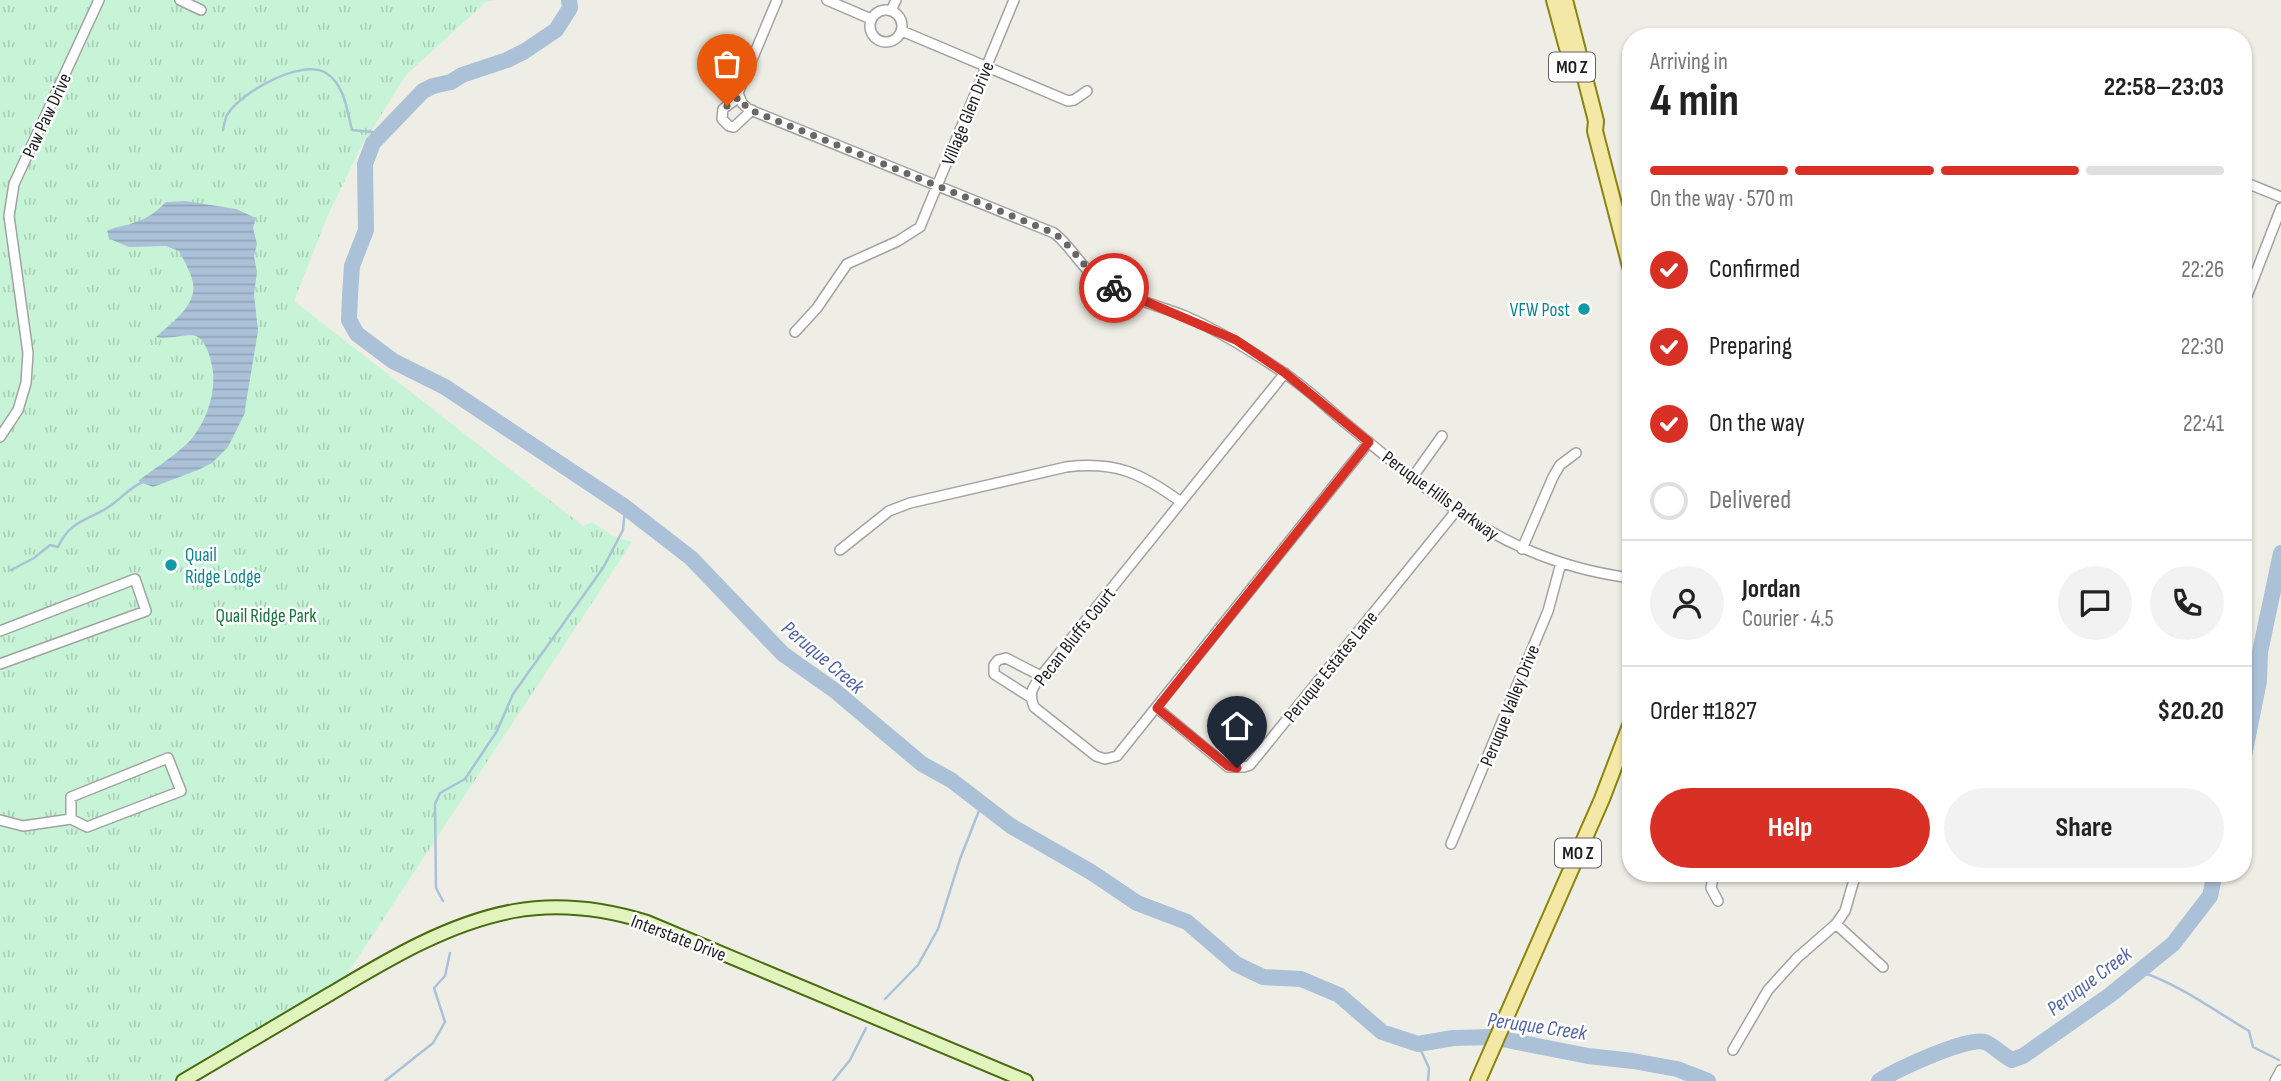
<!DOCTYPE html>
<html lang="en">
<head>
<meta charset="utf-8">
<style>
  :root { --surface:#fff; --page:#f2f2f2; --text:#222; --muted:#767676; --line:#e0e0e0; --accent:#d93025 }
  body { margin:0; font-family:"Sofia Sans Condensed",sans-serif; background:var(--page); color:var(--text); height:100vh; display:flex; flex-direction:column; font-size:26px; white-space:nowrap }
  * { box-sizing:border-box; margin:0 }
  p { font-size:23px; color:var(--muted) }
  .icon { flex:none; width:38px; height:38px; fill:none; stroke:currentColor; stroke-width:2; stroke-linecap:round; stroke-linejoin:round }
  .map { position:relative; flex:1; overflow:hidden }
  .side { position:absolute; left:1622px; top:28px; width:630px; height:854px; display:flex; flex-direction:column; background:var(--surface); border-radius:28px; box-shadow:0 2px 5px #0004 }
  .side>* { flex:none }
  .pin { position:absolute; display:grid; place-items:center; width:60px; height:60px; color:#fff; margin:-72px -30px; border-radius:50% 50% 50% 0; rotate:-45deg; box-shadow:0 0 7px #0007 }
  .pin .icon { rotate:45deg }
  .courier { position:absolute; display:grid; place-items:center; width:70px; height:70px; margin:-35px; border:5px solid #d93025; border-radius:50%; background:#fff; color:#222; box-shadow:0 2px 9px #0007 }
  .summary em { font-style:normal; font-weight:700 }
  .summary div { display:flex; flex-direction:column-reverse }
  .summary { display:flex; align-items:center; justify-content:space-between; height:119px; padding:0 28px }
  h1 { font-size:46px; font-weight:700; line-height:52px }
  .bar { display:grid; grid-template-columns:repeat(4,1fr); gap:10px 7px; align-content:center; height:84px; padding:0 28px }
  .bar i { height:9px; border-radius:5px; background:var(--line) }
  .bar .current { background:var(--accent) }
  .bar p { grid-column:span 4 }
  .line { display:flex; align-items:center; gap:18px; padding:0 28px; border-top:2px solid var(--line) }
  .line div { flex:1 }
  .round { display:grid; place-items:center; flex:none; width:74px; height:74px; border-radius:37px; background:var(--page) }
  ol { padding:0 28px; list-style:none }
  li { display:flex; align-items:center; gap:21px; height:77px }
  li p { margin-inline-start:auto }
  li .icon { padding:7px; border-radius:50%; background:var(--accent); color:#fff; stroke-width:4 }
  li:last-child { color:var(--muted) }
  li i { width:38px; height:38px; border:4px solid var(--line); border-radius:50% }
  .button { display:flex; gap:14px; margin-top:auto; padding:14px 28px }
  .button a { flex:1; height:80px; border-radius:42px; background:var(--accent); color:#fff; font-size:28px; font-weight:700; line-height:80px; text-align:center }
  .button a+a { background:var(--page); color:var(--text) }
  .map>svg:first-child { display:block }
  .park { fill:url(#park-tufts) }
  .water { fill:url(#water-rules) }
  .lines { fill:none; stroke-linecap:round; stroke-linejoin:round }
  .stream { stroke:#aac1d8; stroke-width:2.5 }
  .river { stroke:#aac1d8; stroke-width:16 }
  .minor-casing { stroke:#a2a2a2; stroke-width:12 }
  .secondary-casing { stroke:#486c0f; stroke-width:16 }
  .primary-casing { stroke:#8b850e; stroke-width:18 }
  .minor { stroke:#fff; stroke-width:9 }
  .secondary { stroke:#e2f4be; stroke-width:12 }
  .primary { stroke:#f3e8a6; stroke-width:14 }
  .done { stroke:#676764; stroke-width:7; stroke-dasharray:0 12.6 }
  .route { stroke:#d93025; stroke-width:9 }
  .culture-dot { fill:#0f9aa8; stroke:#fff; stroke-width:2.5 }
  .labels { text-anchor:middle; stroke-width:5; stroke-linejoin:round; paint-order:stroke }
  .shield { fill:#fff; stroke:#626262; stroke-width:2 }
  .shield-label { font-size:18px; font-weight:bold; fill:#1e1e1e }
  .street-label { font-size:19px; fill:#1e1e1e; stroke:#fff }
  .culture-label { font-size:19px; fill:#0d838f; stroke:#fff; text-anchor:end }
  .park-label { font-size:19px; fill:#167338; stroke:#fff }
  .water-label { font-size:21px; font-style:italic; fill:#5365a6; stroke:#fff }
</style>
</head>
<body>
<div class="map">
<svg width="2281" height="1081" viewBox="0 0 2281 1081">
  <defs>
    <pattern id="park-tufts" width="24" height="20" patternUnits="userSpaceOnUse" patternTransform="scale(1.75)"><rect width="24" height="20" fill="#c7f4d7"/><path d="M3 7l-1-3M5 7V3M7 7l1-3M15 17l-1-3M17 17v-4M19 17l1-3" fill="none" stroke="#aad1b8"/></pattern>
    <pattern id="water-rules" width="6" height="5" patternUnits="userSpaceOnUse" patternTransform="scale(1.75)"><rect width="6" height="5" fill="#aac1d8"/><path d="M0 2.5h6" fill="none" stroke="#92a5b9"/></pattern>
  </defs>
  <rect width="100%" height="100%" fill="#eeeee6"/>
  <!-- park -->
  <path class="park" d="M0 0H495L486 2 407 74 362 145 328 215 294 301 583 526 592 522 613 536 632 542 347 974 274 1022 174 1081H0Z"/>
  <!-- water -->
  <path class="water" d="M185 201 236 209 256 218 253 228 257 244 254 256 257 272 254 294 258 331 244 415 228 447 212 463 198 470 153 487 138 481C154 469 182 451 193 437 208 418 217 389 212 366 210 356 206 342 198 337 192 332 169 340 156 337 171 323 197 306 193 283 191 272 184 261 179 251L166 246 129 247 110 239 107 231C117 226 126 226 136 222 148 218 157 211 166 202Z"/>
  <g class="lines">
    <!-- stream -->
    <path class="stream" d="M223 130C224 125 225 119 227 115 240 93 301 58 326 73 345 85 347 111 352 130L381 133
      M11 570 34 558 50 545 58 547C71 519 88 521 110 506 122 498 130 487 143 482
      M443 901 436 888 435 804 440 793 465 779 497 731 513 694 603 568 623 530 625 507
      M2141 972C2179 984 2215 1011 2249 1031L2253 1047 2279 1060
      M885 999 918 965 938 929 960 859 982 803
      M1418 1044 1429 1068 1428 1081
      M385 1081 433 1043 445 1022 434 988 445 976 450 953
      M833 1081 850 1060 866 1028"/>
    <!-- river -->
    <path class="river" d="M569 0 570 8 556 30 525 51 507 60 462 75 451 82 433 86 423 91 373 143 365 164 366 230 352 266 350 295 349 320 357 334 393 361 445 387 625 507 691 558 783 654 834 690 922 764 951 780 1011 826 1091 872 1137 903 1187 922 1236 964 1263 977 1301 979 1339 995 1382 1032 1418 1044 1453 1038 1492 1037 1588 1056 1633 1061 1677 1069 1708 1081
      M2244 756 2259 681 2260 652 2281 553
      M1879 1081C1896 1070 1968 1036 1985 1042 1993 1045 2002 1055 2012 1060L2023 1056 2110 995 2173 944 2210 896 2215 873"/>
    <defs>
      <path id="minor" d="M180 0 201 10
        M777 0 738 93 742 103 748 109 1054 233C1071 246 1080 266 1097 279 1116 295 1160 306 1185 316 1220 331 1250 350 1281 371 1303 385 1323 404 1343 421 1437 498 1505 562 1631 578
        M827 0 871 19
        M870 26a16 16 0 1 1 32 0a16 16 0 1 1-32 0Z
        M891 11 896 0
        M902 31 1068 101 1074 100 1087 91
        M739 97 723 109 722 119 729 126 734 127 752 110
        M2244 182 2281 197
        M2245 301 2281 208
        M795 332 817 308 847 264 898 241 920 227 1014 0
        M1285 373 1041 676C1033 687 1028 693 1034 707L1096 756 1105 759 1117 756 1369 442
        M0 437 18 410 26 383 28 353 9 216 14 184 99 0
        M1412 478 1442 436
        M1522 549 1553 477 1560 465 1576 453
        M840 550 889 511 910 503 1066 467C1116 461 1141 473 1181 502
        M0 631 135 579 146 611 0 664
        M1030 697 994 674V665L998 660 1006 658 1041 676
        M1157 708 1228 767H1244L1250 765 1456 511
        M168 758 181 791 87 827 71 819V797Z
        M0 820 23 826 71 819
        M1451 844 1548 611 1561 563
        M1714 873 1711 888 1718 901
        M1836 924 1883 967
        M1733 1050 1768 990 1797 958 1836 924 1845 911 1856 873
        M2275 1081 2281 1070"/>
      <path id="secondary" d="M183 1081C232 1052 281 1023 330 994 387 960 448 923 514 911 558 903 605 909 647 922L1026 1081"/>
      <path id="primary" d="M1554 0 1567 48
        M1565 0 1596 121 1595 131 1631 270
        M1478 1081 1602 799 1631 723"/>
    </defs>
    <!-- minor casing -->
    <use href="#minor" class="minor-casing"/>
    <!-- secondary casing -->
    <use href="#secondary" class="secondary-casing"/>
    <!-- primary casing -->
    <use href="#primary" class="primary-casing"/>
    <!-- minor -->
    <use href="#minor" class="minor"/>
    <!-- secondary -->
    <use href="#secondary" class="secondary"/>
    <!-- primary -->
    <use href="#primary" class="primary"/>
  </g>
  <g class="lines">
    <!-- done -->
    <path class="done" d="M727 106 739 97 748 109 1054 233C1079 252 1084 273 1114 288"/>
    <!-- route -->
    <path class="route" d="M1114 288 1236 340 1285 373 1369 442 1157 708 1228 766 1237 768"/>
  </g>
  <!-- markers -->
  <g class="culture-dot">
    <circle cx="1584" cy="309" r="7"/>
    <circle cx="171" cy="565" r="7"/>
  </g>
  <g class="labels">
    <!-- shield labels -->
    <g class="shield">
      <rect x="1549" y="52.5" width="46" height="29" rx="5"/>
      <rect x="1555" y="838.5" width="46" height="29" rx="5"/>
    </g>
    <g class="shield-label">
      <text x="1572" y="73">MO Z</text>
      <text x="1578" y="859">MO Z</text>
    </g>
    <!-- street labels -->
    <g class="street-label">
      <text transform="translate(967 113) rotate(-68)" y="7">Village Glen Drive</text>
      <text transform="translate(46 115) rotate(-65)" y="7">Paw Paw Drive</text>
      <text transform="translate(1441 495) rotate(36)" y="7">Peruque Hills Parkway</text>
      <text transform="translate(1074 636) rotate(-52)" y="7">Pecan Bluffs Court</text>
      <text transform="translate(1330 666) rotate(-51)" y="7">Peruque Estates Lane</text>
      <text transform="translate(1509 705) rotate(-68)" y="7">Peruque Valley Drive</text>
      <text transform="translate(679 937) rotate(21)" y="7">Interstate Drive</text>
    </g>
    <!-- culture labels -->
    <g class="culture-label">
      <text x="1570" y="316">VFW Post</text>
      <text x="185" y="561" text-anchor="start">Quail<tspan x="185" dy="22">Ridge Lodge</tspan></text>
    </g>
    <!-- park labels -->
    <g class="park-label">
      <text x="266" y="622">Quail Ridge Park</text>
    </g>
    <!-- water labels -->
    <g class="water-label">
      <text transform="translate(823 657) rotate(40)" y="7">Peruque Creek</text>
      <text transform="translate(2089 981) rotate(-37)" y="7">Peruque Creek</text>
      <text transform="translate(1537 1026) rotate(8)" y="7">Peruque Creek</text>
    </g>
  </g>
</svg>
<div class="pin" style="left:727px;top:106px;background:#ea580c"><svg class="icon" aria-label="bag" viewBox="0 0 24 24"><path d="M5 8h14l-1 12H6zM9 8a3 3 0 0 1 6 0"/></svg></div>
<div class="pin" style="left:1237px;top:768px;background:#1f2937"><svg class="icon" aria-label="home" viewBox="0 0 24 24"><path d="M3 11l9-7 9 7M6 9v11h12V9"/></svg></div>
<div class="courier" style="left:1114px;top:288px"><svg class="icon" aria-label="bike" viewBox="0 0 24 24"><circle cx="6" cy="16" r="4"/><circle cx="18" cy="16" r="4"/><path d="M6 16l4-8h5l3 8M10 8l3 8H6M13 5h3"/></svg></div>
<section class="side">
<div class="summary"><div><h1>4 min</h1><p>Arriving in</p></div><em>22:58–23:03</em></div>
<div class="bar"><i class="current"></i><i class="current"></i><i class="current"></i><i></i><p>On the way · 570 m</p></div>
<ol>
<li><svg class="icon" aria-label="check" viewBox="0 0 24 24"><path d="M5 12l5 5 9-10"/></svg>Confirmed<p>22:26</p></li>
<li><svg class="icon" aria-label="check" viewBox="0 0 24 24"><path d="M5 12l5 5 9-10"/></svg>Preparing<p>22:30</p></li>
<li><svg class="icon" aria-label="check" viewBox="0 0 24 24"><path d="M5 12l5 5 9-10"/></svg>On the way<p>22:41</p></li>
<li><i></i>Delivered</li>
</ol>
<div class="line" style="height:126px"><a class="round"><svg class="icon" aria-label="person" viewBox="0 0 24 24"><circle cx="12" cy="8" r="4"/><path d="M4 21q1-7 8-7t8 7"/></svg></a><div><b>Jordan</b><p>Courier · 4.5</p></div><a class="round"><svg class="icon" aria-label="chat" viewBox="0 0 24 24"><path d="M4 5h16v11H9l-5 4z"/></svg></a><a class="round"><svg class="icon" aria-label="phone" viewBox="0 0 24 24"><path d="M5 4h4l2 5-3 2q2 4 5 5l2-3 5 2v4C11 20 4 13 5 4z"/></svg></a></div>
<div class="line" style="height:91px"><div>Order #1827</div><b>$20.20</b></div>
<div class="button"><a>Help</a><a>Share</a></div>
</section>
</div>
</body>
</html>
